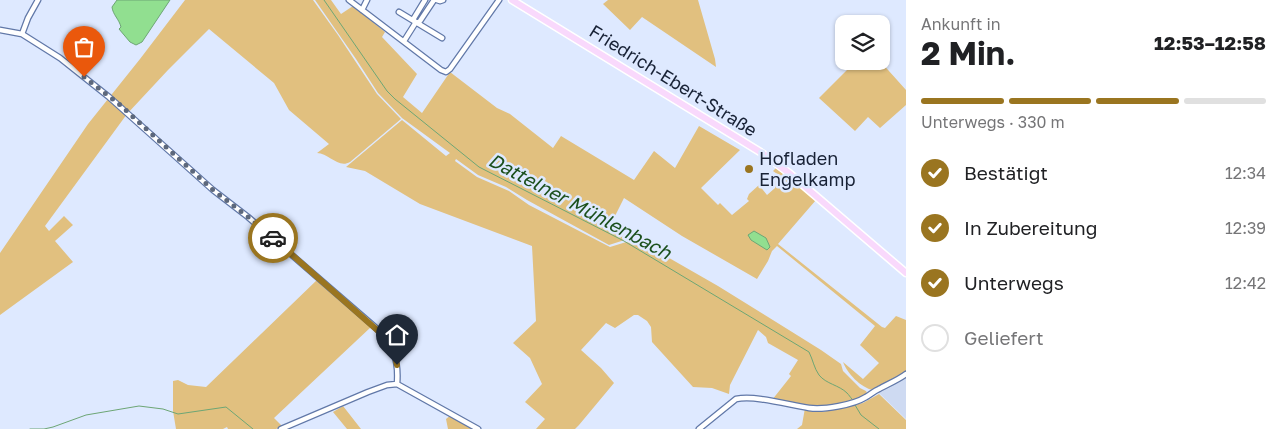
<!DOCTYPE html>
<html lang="de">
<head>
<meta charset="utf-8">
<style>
  :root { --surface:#fff; --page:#f2f2f2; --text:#202124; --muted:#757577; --line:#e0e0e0; --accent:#9a7520 }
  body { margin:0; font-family:"Golos Text",sans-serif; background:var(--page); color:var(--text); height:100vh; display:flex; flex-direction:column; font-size:19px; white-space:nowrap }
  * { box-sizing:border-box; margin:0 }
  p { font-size:16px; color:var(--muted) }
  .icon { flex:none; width:28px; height:28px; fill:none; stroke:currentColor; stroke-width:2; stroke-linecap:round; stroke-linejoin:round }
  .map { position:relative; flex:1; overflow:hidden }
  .side { display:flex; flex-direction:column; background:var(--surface); width:375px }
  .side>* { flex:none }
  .buttons { position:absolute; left:835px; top:15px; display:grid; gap:10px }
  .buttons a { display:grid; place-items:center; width:55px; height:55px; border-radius:10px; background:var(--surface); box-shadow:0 1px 4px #0004; font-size:25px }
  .pin { position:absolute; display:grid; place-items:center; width:42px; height:42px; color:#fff; margin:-51px -21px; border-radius:50% 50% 50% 0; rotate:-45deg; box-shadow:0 0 5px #0007 }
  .pin .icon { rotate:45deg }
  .courier { position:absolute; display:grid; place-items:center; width:50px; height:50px; margin:-25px; border:4px solid #9a7520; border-radius:50%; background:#fff; color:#222; box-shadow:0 1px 6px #0007 }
  .head em { font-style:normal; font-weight:700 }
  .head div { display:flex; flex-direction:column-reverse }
  .head { display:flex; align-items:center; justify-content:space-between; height:85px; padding:0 15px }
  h1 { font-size:32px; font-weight:700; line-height:38px }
  .bar { display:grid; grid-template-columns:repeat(4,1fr); gap:8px 5px; align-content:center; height:60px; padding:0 15px }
  .bar i { height:6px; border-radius:4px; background:var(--line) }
  .bar .active { background:var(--accent) }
  .bar p { grid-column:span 4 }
  ol { padding:0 15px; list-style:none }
  li { display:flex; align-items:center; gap:15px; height:55px }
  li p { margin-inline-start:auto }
  li .icon { padding:5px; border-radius:50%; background:var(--accent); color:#fff; stroke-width:4 }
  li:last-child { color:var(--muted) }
  li i { width:28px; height:28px; border:2px solid var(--line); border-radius:50% }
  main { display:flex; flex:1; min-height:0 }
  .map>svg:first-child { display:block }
  .built { fill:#cedaf2 }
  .green { fill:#e1c07f }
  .water { fill:#91df90; stroke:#6da675 }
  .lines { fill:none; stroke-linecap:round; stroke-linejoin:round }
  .stream { stroke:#6da675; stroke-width:1 }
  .minor-casing { stroke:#6178a8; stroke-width:7 }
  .primary-casing { stroke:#fff; stroke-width:9 }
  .minor { stroke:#fff; stroke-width:4.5 }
  .primary { stroke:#f9d9fc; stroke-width:6 }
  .done { stroke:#5d687c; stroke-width:5; stroke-dasharray:0 9 }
  .route { stroke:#9a7520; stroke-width:6 }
  .poi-dot { fill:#9a7520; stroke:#dee9ff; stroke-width:2 }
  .labels { text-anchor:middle; stroke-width:5; stroke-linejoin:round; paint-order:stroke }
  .street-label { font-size:18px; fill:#182236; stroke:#dee9ff }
  .poi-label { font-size:18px; fill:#182236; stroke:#dee9ff; text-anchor:start }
  .water-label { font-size:19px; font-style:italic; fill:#1c501d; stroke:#dee9ff }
</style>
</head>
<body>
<main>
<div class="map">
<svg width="906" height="429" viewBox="0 0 906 429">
  <rect width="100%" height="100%" fill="#dee9ff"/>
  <!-- built -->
  <path class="built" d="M906 375V419L876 390Z"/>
  <!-- green -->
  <path class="green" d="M185 0H313L338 35 377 94 401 119 350 162C338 169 329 153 317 153L329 144 289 110 274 83 209 29 168 70 127 114 45 226 49 231 64 216 73 225 55 241 73 262 0 315V253L88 124 140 59Z
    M315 0H331L341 14 353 6 385 32 382 37 417 74 403 97 422 113 450 72 497 108 510 114 553 148 561 136 634 180 654 151 675 168 699 126 740 150 701 188 718 205 720 203 732 215 749 201 747 199 749 194 759 185 767 195 775 188 771 185 780 176 773 171 776 168 816 200 778 244 882 327 885 328 896 316 906 320V371L900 375 873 390C861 388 847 373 843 362L863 379 879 363 860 345 875 326 777 246 772 251 768 261 757 279 682 236 624 198 610 226 630 236H637L609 245 527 200 506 187 478 175 456 159 455 161 477 177 509 191 529 205 610 247 636 239 718 286 821 350 841 364 843 371 860 388 866 391 867 393 864 397 840 404 819 406 804 405 772 400 791 376 789 374 798 360 768 343 766 337 758 330 730 385 729 394 712 388 693 387 652 342 651 327 647 321 638 315H634L615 328 606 323 581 350 601 368 614 383 579 425 575 429H536L545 419 525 402 542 384 530 358 513 343 536 321 532 246 420 204 365 171 346 167 402 120 446 156 450 153 402 118 378 93 356 59Z
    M608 0H698L715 59 716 67 642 17 630 30 603 4Z
    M856 61H880L906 90V105L880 128 868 117 855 131 819 98Z
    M318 279 371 327 274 418 282 426 276 429H228L227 427 223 429H176L173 411V381L178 380 188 385 206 387Z
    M879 394 906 420V429H797L802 425 805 408 822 412 863 403Z
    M343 406 361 429H347L333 412Z
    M451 415 462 423 473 429H448L446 419Z"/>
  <!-- water -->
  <path class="water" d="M117 0H170L142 42 136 45 130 42 119 29 121 27C119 19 113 15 112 7Z
    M754 231 766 238 770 247 767 250 751 240 748 235Z"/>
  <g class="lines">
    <!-- stream -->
    <path class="stream" d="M324 0 387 91 395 99 479 167 624 241 809 352C813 360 814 368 819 375 826 384 839 385 847 393 849 395 850 397 852 399
      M855 405 861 415 879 429
      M30 429H44L53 427 86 415 139 406 163 409 178 414 226 407 253 429"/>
    <defs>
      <path id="minor" d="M349 0 441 70 446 72 450 69 499 0
        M437 0 440 1 443 0
        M362 10 367 0
        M399 12 442 38
        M414 21V18L425 0
        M417 23 420 21 434 0
        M0 30 22 34 60 58 109 97 213 190 248 217 376 328C393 345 399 359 397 384
        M22 34 28 18 38 0
        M404 41 416 22
        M397 384 478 429
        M281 429 368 392 387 385 397 384
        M699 429 736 399C756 395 789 405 809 408 824 410 853 405 866 397 870 395 874 391 879 389 888 384 898 380 906 374"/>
      <path id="primary" d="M512 0 765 155 789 173 906 273"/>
    </defs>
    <!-- minor casing -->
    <use href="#minor" class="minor-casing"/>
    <!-- primary casing -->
    <use href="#primary" class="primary-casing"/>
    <!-- minor -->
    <use href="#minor" class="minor"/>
    <!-- primary -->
    <use href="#primary" class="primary"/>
  </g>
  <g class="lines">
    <!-- done -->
    <path class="done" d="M84 77 119 104 213 190 248 217 273 238"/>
    <!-- route -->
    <path class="route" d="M273 238 385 337 393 348 397 365"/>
  </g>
  <!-- markers -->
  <circle class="poi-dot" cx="749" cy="169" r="5"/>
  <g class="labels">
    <!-- street labels -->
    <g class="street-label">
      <text transform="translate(673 81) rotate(32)" y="6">Friedrich-Ebert-Straße</text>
    </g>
    <!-- poi labels -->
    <g class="poi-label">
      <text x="759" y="165">Hofladen<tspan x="759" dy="21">Engelkamp</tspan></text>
    </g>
    <!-- water labels -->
    <g class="water-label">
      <text transform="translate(580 206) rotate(28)" y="7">Dattelner Mühlenbach</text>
    </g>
  </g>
</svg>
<div class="buttons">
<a><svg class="icon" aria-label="layers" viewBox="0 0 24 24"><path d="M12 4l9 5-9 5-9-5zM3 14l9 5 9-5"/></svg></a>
</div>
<div class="pin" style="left:84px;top:77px;background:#ea580c"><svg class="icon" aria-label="bag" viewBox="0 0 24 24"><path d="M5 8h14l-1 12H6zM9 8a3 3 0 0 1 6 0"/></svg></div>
<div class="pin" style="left:397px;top:365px;background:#1f2937"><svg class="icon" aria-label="home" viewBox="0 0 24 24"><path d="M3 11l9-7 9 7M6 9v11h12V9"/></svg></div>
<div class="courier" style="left:273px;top:238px"><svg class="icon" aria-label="car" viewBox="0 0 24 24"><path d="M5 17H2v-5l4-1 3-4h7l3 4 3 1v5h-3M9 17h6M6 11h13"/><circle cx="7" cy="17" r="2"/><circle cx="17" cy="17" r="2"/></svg></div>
</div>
<section class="side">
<div class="head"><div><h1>2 Min.</h1><p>Ankunft in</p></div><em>12:53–12:58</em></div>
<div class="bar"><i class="active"></i><i class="active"></i><i class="active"></i><i></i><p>Unterwegs · 330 m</p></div>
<ol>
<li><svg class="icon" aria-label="check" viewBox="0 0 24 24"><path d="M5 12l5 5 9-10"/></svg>Bestätigt<p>12:34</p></li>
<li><svg class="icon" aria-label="check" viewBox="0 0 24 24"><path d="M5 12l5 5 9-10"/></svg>In Zubereitung<p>12:39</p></li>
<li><svg class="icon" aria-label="check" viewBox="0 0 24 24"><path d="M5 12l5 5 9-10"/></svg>Unterwegs<p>12:42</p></li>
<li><i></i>Geliefert</li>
</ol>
</section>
</main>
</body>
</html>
